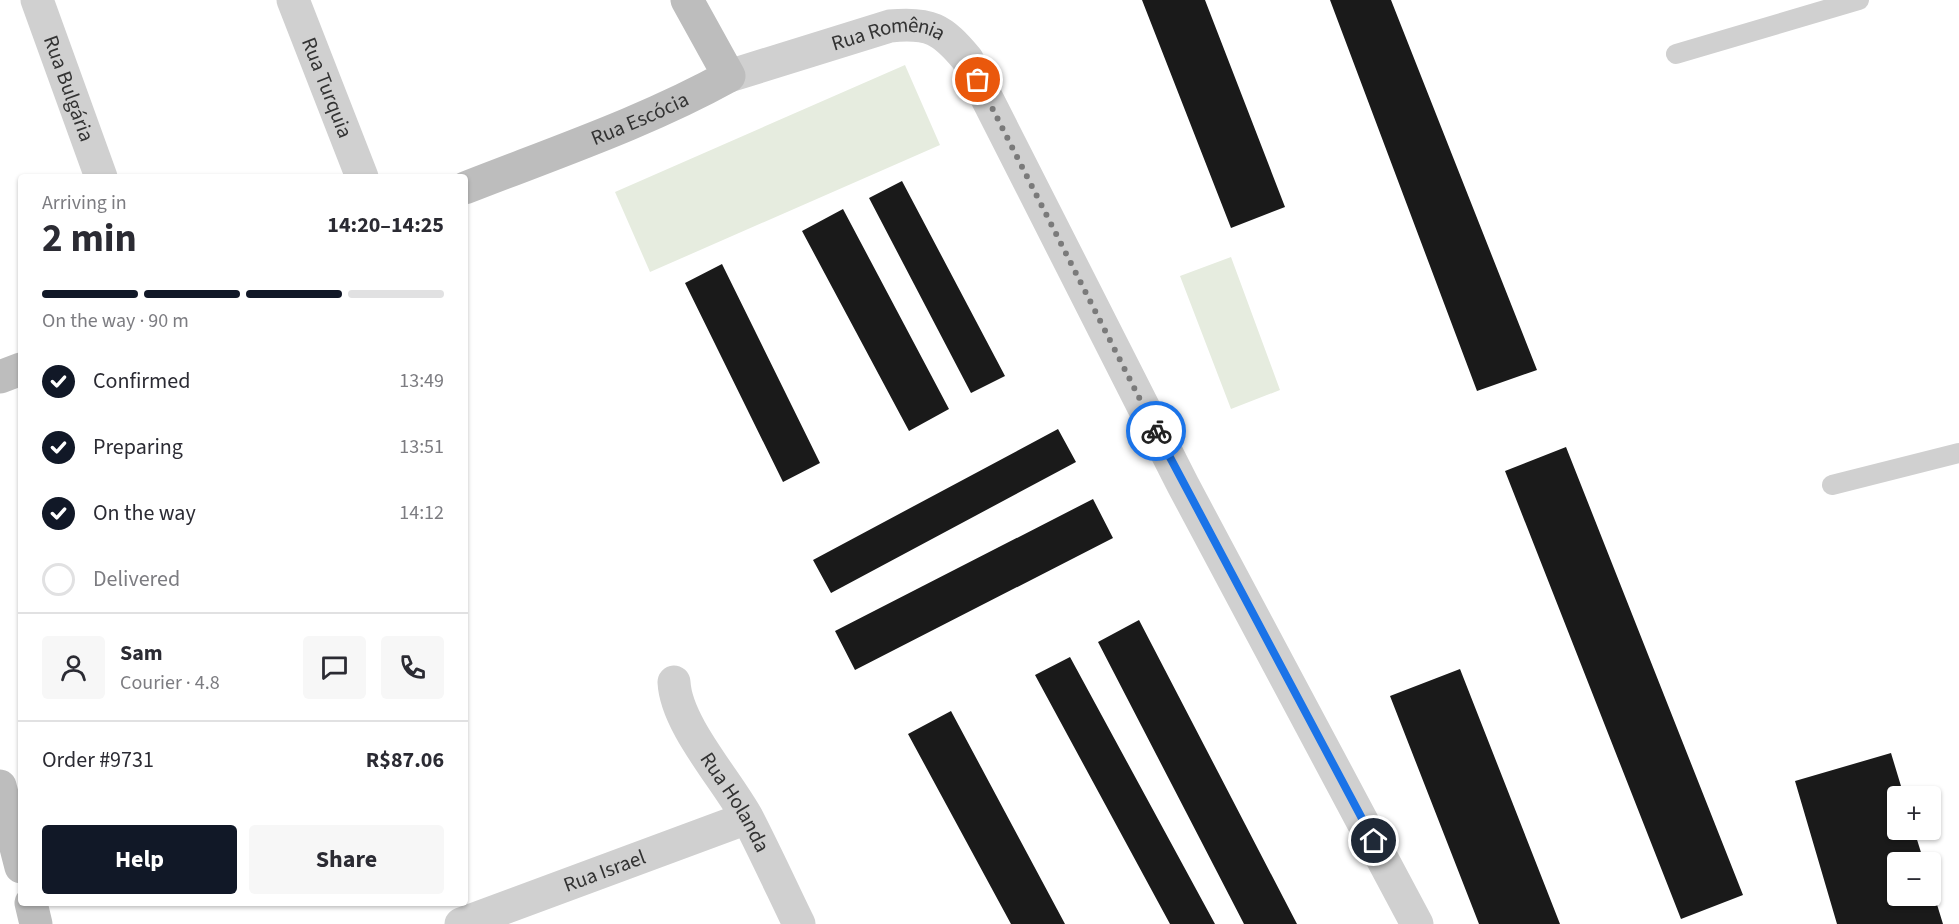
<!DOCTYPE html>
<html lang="en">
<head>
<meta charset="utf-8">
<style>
  :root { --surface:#fff; --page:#f7f7f7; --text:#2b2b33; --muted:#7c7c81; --line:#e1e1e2; --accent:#111827 }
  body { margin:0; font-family:"Source Sans 3",sans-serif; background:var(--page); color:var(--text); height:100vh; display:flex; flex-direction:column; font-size:22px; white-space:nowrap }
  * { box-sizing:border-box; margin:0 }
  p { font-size:20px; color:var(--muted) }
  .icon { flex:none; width:33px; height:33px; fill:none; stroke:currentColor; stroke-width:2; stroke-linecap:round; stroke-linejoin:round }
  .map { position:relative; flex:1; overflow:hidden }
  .details { position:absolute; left:18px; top:174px; width:450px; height:732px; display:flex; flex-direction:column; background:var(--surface); border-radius:6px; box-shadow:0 2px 4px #0004 }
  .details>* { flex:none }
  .tools { position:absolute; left:1887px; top:786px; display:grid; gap:12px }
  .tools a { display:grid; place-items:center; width:54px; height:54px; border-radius:6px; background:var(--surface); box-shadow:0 2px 4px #0004; font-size:30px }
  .pin { position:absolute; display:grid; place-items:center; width:51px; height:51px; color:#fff; margin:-26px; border:3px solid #fff; border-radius:50%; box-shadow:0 2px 6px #0007 }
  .courier { position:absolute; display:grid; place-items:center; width:60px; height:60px; margin:-30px; border:4px solid #1a73e8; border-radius:50%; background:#fff; color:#222; box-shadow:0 2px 8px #0007 }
  .overview em { font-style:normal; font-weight:700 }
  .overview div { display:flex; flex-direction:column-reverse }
  .overview { display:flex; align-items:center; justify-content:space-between; height:102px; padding:0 24px }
  h1 { font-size:39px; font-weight:700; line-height:45px }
  .bar { display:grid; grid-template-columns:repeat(4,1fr); gap:9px 6px; align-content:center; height:72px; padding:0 24px }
  .bar i { height:8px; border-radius:4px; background:var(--line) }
  .bar .on { background:var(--accent) }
  .bar p { grid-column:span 4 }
  .line { display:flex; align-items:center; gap:15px; padding:0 24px; border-top:2px solid var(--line) }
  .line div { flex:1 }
  .round { display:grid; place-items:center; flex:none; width:63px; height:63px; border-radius:6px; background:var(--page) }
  ol { padding:0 24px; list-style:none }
  li { display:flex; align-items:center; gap:18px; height:66px }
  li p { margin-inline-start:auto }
  li .icon { padding:6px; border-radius:50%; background:var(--accent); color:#fff; stroke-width:4 }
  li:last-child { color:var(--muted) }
  li i { width:33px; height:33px; border:3px solid var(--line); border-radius:50% }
  .primary-button { display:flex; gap:12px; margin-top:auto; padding:12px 24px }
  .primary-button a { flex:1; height:69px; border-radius:6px; background:var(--accent); color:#fff; font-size:24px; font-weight:700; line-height:69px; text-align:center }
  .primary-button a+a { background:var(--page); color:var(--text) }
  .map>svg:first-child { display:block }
  .green { fill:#e6ecdf }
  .building { fill:#1a1a1a }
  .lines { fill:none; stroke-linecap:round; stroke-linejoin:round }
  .lane { stroke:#d0d0d0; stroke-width:20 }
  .street { stroke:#d0d0d0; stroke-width:33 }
  .secondary { stroke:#bdbdbd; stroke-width:33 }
  .done { stroke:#7a7a7a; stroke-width:6; stroke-dasharray:0 10.8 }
  .route { stroke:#1a73e8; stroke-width:8 }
  .labels { text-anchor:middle; stroke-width:6; stroke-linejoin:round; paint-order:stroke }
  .street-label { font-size:21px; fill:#333; stroke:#fff }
</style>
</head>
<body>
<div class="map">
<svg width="1959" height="924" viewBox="0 0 1959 924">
  <rect width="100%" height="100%" fill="#fff"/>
  <!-- green -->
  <path class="green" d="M905 65 940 145 650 272 615 192Z
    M1231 257 1280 390 1231 409 1180 276Z"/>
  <!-- building -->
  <path class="building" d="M1142 0H1205L1285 207 1231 228Z
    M1330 0H1391L1537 370 1477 391Z
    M902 181 1005 376 971 393 869 198Z
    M843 209 949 409 909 431 802 231Z
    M722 264 820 463 783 482 685 283Z
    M1058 429 1076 462 831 593 813 560Z
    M1566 447 1743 895 1681 919 1505 471Z
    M1093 499 1113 538 855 670 835 631Z
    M1139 620 1297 924H1244L1098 642Z
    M1070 657 1215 924H1170L1035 675Z
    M1460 669 1560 924H1479L1390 696Z
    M951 711 1065 924H1011L908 734Z
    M1891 753 1904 796H1898V830H1914L1924 862H1898V896H1930L1931 885 1943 924H1837L1795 781Z"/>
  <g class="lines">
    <!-- lane -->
    <path class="lane" d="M1676 54 1859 0
      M1832 485 1959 453"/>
    <!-- street -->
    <g class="street">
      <path id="s1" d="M37 0 101 177"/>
      <path id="s2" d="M293 0 362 177"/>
      <path id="s3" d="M729 76 890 26C930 22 942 29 967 59L1183 485 1417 924"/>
      <path id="s4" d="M674 682C676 725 727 780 748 819 766 854 782 889 799 924"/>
      <path id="s5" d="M461 924 747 818"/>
    </g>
    <!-- secondary -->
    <g class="secondary">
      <path id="s6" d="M465 188C554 153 646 122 729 76L687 0"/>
      <path d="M0 377 21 369"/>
      <path d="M0 786 21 867"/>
      <path d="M31 903 36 924"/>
    </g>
  </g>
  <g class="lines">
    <!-- done -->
    <path class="done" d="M978 80 1156 431"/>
    <!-- route -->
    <path class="route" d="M1156 431 1374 841"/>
  </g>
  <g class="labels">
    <!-- street labels -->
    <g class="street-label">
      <text dy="7" stroke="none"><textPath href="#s3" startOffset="166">Rua Romênia</textPath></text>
      <text dy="7" stroke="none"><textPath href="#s1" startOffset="94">Rua Bulgária</textPath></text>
      <text dy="7" stroke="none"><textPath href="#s2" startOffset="94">Rua Turquia</textPath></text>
      <text dy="7" stroke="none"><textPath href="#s6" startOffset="188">Rua Escócia</textPath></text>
      <text dy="7" stroke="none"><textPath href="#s4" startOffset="136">Rua Holanda</textPath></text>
      <text dy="7" stroke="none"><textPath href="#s5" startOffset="153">Rua Israel</textPath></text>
    </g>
  </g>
</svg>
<div class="tools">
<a>+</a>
<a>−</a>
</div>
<div class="pin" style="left:978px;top:80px;background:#ea580c"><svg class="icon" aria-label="bag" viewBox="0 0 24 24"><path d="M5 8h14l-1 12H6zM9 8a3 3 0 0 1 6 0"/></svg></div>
<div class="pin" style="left:1374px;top:841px;background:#1f2937"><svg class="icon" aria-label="home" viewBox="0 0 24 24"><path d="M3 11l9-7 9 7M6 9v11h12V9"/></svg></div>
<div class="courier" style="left:1156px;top:431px"><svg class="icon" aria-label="bike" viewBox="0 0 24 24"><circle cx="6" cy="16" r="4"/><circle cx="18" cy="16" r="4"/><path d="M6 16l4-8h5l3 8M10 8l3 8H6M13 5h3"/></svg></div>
<section class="details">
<div class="overview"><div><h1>2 min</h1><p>Arriving in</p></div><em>14:20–14:25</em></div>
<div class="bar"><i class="on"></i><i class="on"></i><i class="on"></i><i></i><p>On the way · 90 m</p></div>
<ol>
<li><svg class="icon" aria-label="check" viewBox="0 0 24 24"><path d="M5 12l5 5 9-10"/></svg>Confirmed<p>13:49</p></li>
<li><svg class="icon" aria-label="check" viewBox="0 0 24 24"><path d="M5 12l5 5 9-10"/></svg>Preparing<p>13:51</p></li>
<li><svg class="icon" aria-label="check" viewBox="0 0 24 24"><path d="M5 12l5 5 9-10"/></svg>On the way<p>14:12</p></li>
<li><i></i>Delivered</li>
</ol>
<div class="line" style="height:108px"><a class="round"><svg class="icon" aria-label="person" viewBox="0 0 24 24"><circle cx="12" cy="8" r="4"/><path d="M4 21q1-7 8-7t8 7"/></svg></a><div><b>Sam</b><p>Courier · 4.8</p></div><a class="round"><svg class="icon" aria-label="chat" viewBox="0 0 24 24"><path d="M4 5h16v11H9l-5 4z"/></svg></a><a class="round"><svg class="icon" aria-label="phone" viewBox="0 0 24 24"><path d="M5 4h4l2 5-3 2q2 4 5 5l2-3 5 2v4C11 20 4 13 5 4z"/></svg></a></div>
<div class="line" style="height:78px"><div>Order #9731</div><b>R$87.06</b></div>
<div class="primary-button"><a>Help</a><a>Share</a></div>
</section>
</div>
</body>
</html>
